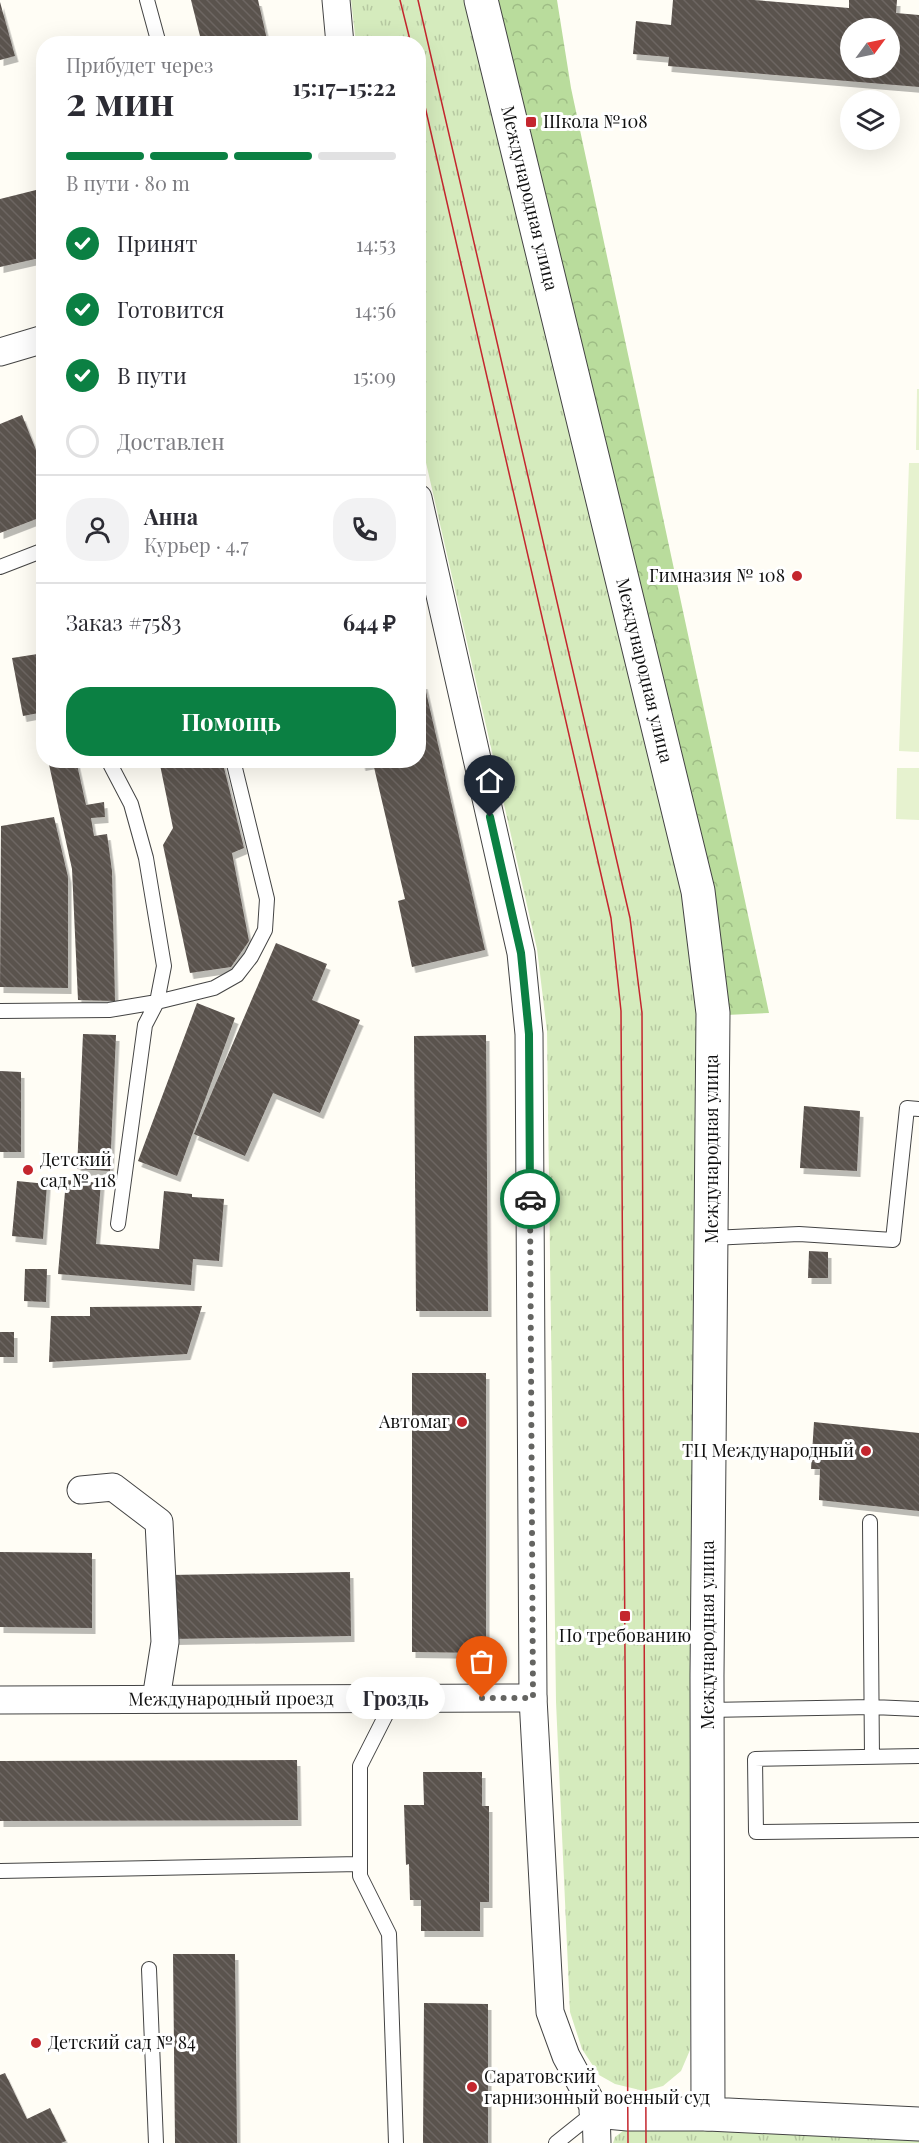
<!DOCTYPE html>
<html lang="ru">
<head>
<meta charset="utf-8">
<style>
  :root { --surface:#fff; --page:#f2f2f3; --text:#2b2b33; --muted:#7c7c81; --line:#e1e1e2; --accent:#0b8043 }
  body { margin:0; font-family:"Playfair Display",serif; background:var(--page); color:var(--text); height:100vh; display:flex; flex-direction:column; font-size:22px; white-space:nowrap }
  * { box-sizing:border-box; margin:0 }
  p { font-size:20px; color:var(--muted) }
  .icon { flex:none; width:33px; height:33px; fill:none; stroke:currentColor; stroke-width:2; stroke-linecap:round; stroke-linejoin:round }
  .map { position:relative; flex:1; overflow:hidden }
  .sheet { position:absolute; left:36px; top:36px; width:390px; height:732px; display:flex; flex-direction:column; background:var(--surface); border-radius:24px; box-shadow:0 6px 24px #0002 }
  .sheet>* { flex:none }
  .needle { width:39px; rotate:57deg }
  .fabs { position:absolute; left:840px; top:18px; display:grid; gap:12px }
  .fabs a { display:grid; place-items:center; width:60px; height:60px; border-radius:50%; background:var(--surface); box-shadow:0 6px 24px #0002; font-size:30px }
  .pin { position:absolute; display:grid; place-items:center; width:51px; height:51px; color:#fff; margin:-62px -26px; border-radius:50% 50% 50% 0; rotate:-45deg; box-shadow:0 0 6px #0007 }
  .pin .icon { rotate:45deg }
  .courier { position:absolute; display:grid; place-items:center; width:60px; height:60px; margin:-30px; border:4px solid #0b8043; border-radius:50%; background:#fff; color:#222; box-shadow:0 2px 8px #0007 }
  .bubble { position:absolute; height:42px; border-radius:21px; background:var(--surface); box-shadow:0 6px 24px #0002; font-size:20px; font-weight:700; line-height:42px; text-align:center }
  .overview em { font-style:normal; font-weight:700 }
  .overview div { display:flex; flex-direction:column-reverse }
  .overview { display:flex; align-items:center; justify-content:space-between; height:102px; padding:0 30px }
  h1 { font-size:39px; font-weight:700; line-height:45px }
  .bar { display:grid; grid-template-columns:repeat(4,1fr); gap:9px 6px; align-content:center; height:72px; padding:0 30px }
  .bar i { height:8px; border-radius:4px; background:var(--line) }
  .bar .current { background:var(--accent) }
  .bar p { grid-column:span 4 }
  .line { display:flex; align-items:center; gap:15px; padding:0 30px; border-top:2px solid var(--line) }
  .line div { flex:1 }
  .round { display:grid; place-items:center; flex:none; width:63px; height:63px; border-radius:24px; background:var(--page) }
  ol { padding:0 30px; list-style:none }
  li { display:flex; align-items:center; gap:18px; height:66px }
  li p { margin-inline-start:auto }
  li .icon { padding:6px; border-radius:50%; background:var(--accent); color:#fff; stroke-width:4 }
  li:last-child { color:var(--muted) }
  li i { width:33px; height:33px; border:3px solid var(--line); border-radius:50% }
  .button { display:flex; gap:12px; margin-top:auto; padding:12px 30px }
  .button a { flex:1; height:69px; border-radius:24px; background:var(--accent); color:#fff; font-size:24px; font-weight:700; line-height:69px; text-align:center }
  .map>svg:first-child { display:block }
  .grass { fill:url(#grass-tufts) }
  .forest { fill:url(#forest-crowns) }
  .pitch { fill:#e6f2cf }
  .building { fill:url(#building-back-hatch); fill-rule:evenodd; filter:url(#shadow) }
  .lines { fill:none; stroke-linecap:round; stroke-linejoin:round }
  .service-casing { stroke:#444; stroke-width:16 }
  .minor-casing { stroke:#444; stroke-width:29 }
  .tertiary-casing { stroke:#444; stroke-width:35 }
  .service { stroke:#fff; stroke-width:14 }
  .minor { stroke:#fff; stroke-width:27 }
  .tertiary { stroke:#fff; stroke-width:33 }
  .tram { stroke:#c4262e; stroke-width:1.5 }
  .done { stroke:#646461; stroke-width:6; stroke-dasharray:0 10.8 }
  .route { stroke:#0b8043; stroke-width:8 }
  .poi-dot { fill:#c4262e; stroke:#fff; stroke-width:2 }
  .labels { text-anchor:middle; stroke-width:6; stroke-linejoin:round; paint-order:stroke }
  .poi-label { font-size:18px; fill:#111; stroke:#fff; text-anchor:start }
  .street-label { font-size:18px; fill:#111; stroke:#fff }
</style>
</head>
<body>
<div class="map">
<svg width="919" height="2143" viewBox="0 0 919 2143">
  <defs>
    <pattern id="grass-tufts" width="24" height="20" patternUnits="userSpaceOnUse" patternTransform="scale(1.5)"><rect width="24" height="20" fill="#d5ebbd"/><path d="M3 7l-1-3M5 7V3M7 7l1-3M15 17l-1-3M17 17v-4M19 17l1-3" fill="none" stroke="#b6c8a1"/></pattern>
    <pattern id="forest-crowns" width="20" height="18" patternUnits="userSpaceOnUse" patternTransform="scale(1.5)"><rect width="20" height="18" fill="#b9dc9c"/><path d="M2 6a3 3 0 1 1 6 0M12 15a3 3 0 1 1 6 0" fill="none" stroke="#9ebc85"/></pattern>
    <pattern id="building-back-hatch" width="6" height="6" patternUnits="userSpaceOnUse" patternTransform="scale(1.5)"><rect width="6" height="6" fill="#5a524d"/><path d="M-1 5l2 2M0 0l6 6M5-1l2 2" fill="none" stroke="#6d6662"/></pattern>
    <filter id="shadow"><feDropShadow dx="3.5" dy="6" stdDeviation="0" flood-color="#0004"/></filter>
  </defs>
  <rect width="100%" height="100%" fill="#fffdf5"/>
  <!-- grass -->
  <path class="grass" d="M351 0H469L686 892 698 1012 690 2050 681 2071 663 2086 644 2091 615 2084 599 2075 582 2049 570 2012 556 1702 547 1031 537 949 419 432 418 44 356 43Z
    M694 2124 919 2135V2143H613L615 2137 623 2131Z"/>
  <!-- forest -->
  <path class="forest" d="M493 0H557L571 88 769 1013 726 1015Z"/>
  <!-- pitch -->
  <path class="pitch" d="M917 389H919V450H916Z
    M909 463H919V752L899 751Z
    M897 768H919V820L896 819Z"/>
  <!-- building -->
  <path class="building" d="M191 0H258L268 44H202Z
    M673 0H754L849 8V0H897L896 13 919 15V87L668 66 669 57 633 54 636 21 671 25ZM850 28H890V68H850Z
    M0 2 15 56 0 60Z
    M44 188V257L0 267V199Z
    M22 415 44 470V516L0 533V424Z
    M44 653V712L23 716 12 658Z
    M424 683 485 950 412 967 398 901 405 899 373 763 362 765 361 760H418V684Z
    M48 760H76L86 805 104 802 105 817 91 818 94 836 107 834 112 871 115 1001 78 1000 72 869Z
    M159 760H222L244 848 232 853 249 941 231 967 190 973 163 845 173 828Z
    M54 817 68 877V988L0 987 1 826Z
    M276 943 327 964 312 1000 360 1020 320 1113 273 1093 245 1156 194 1134Z
    M197 1003 235 1018 177 1176 138 1161Z
    M83 1034 116 1035 110 1171 77 1169Z
    M486 1035 488 1311H416L414 1036Z
    M0 1071 21 1072V1152H0Z
    M804 1106 860 1111 857 1171 800 1168Z
    M66 1180 101 1183 96 1244 159 1249 164 1191 192 1194V1197L224 1199 219 1261 193 1259 191 1285 58 1274Z
    M17 1181 47 1184 43 1239 12 1236Z
    M809 1251 828 1252V1278H808Z
    M25 1269H47L46 1302 24 1301Z
    M202 1306 187 1354 49 1362 51 1316H90V1307Z
    M0 1332H14V1357H0Z
    M412 1373H486V1653L412 1652Z
    M814 1422 919 1433V1511L819 1500 820 1469H811Z
    M0 1552 92 1553V1628L0 1627Z
    M350 1572 351 1636 172 1639 170 1575Z
    M297 1760 298 1820 0 1821V1761Z
    M423 1772H482V1806H489V1902H480V1931H421V1900H410L409 1864 406 1865 404 1805H424Z
    M173 1954H235L237 2143H175Z
    M424 2003 488 2004V2143H423Z
    M5 2073 27 2119 50 2108 66 2141 61 2143H0V2075Z"/>
  <g class="lines">
    <defs>
      <path id="service" d="M147 0 159 44
        M0 567 44 550
        M108 760 131 804 146 858 164 966 157 1002 145 1025 118 1224
        M0 1011 109 1010 157 1002 214 988 237 975 251 957 265 930 267 899 233 760
        M712 1238 799 1234 893 1240 907 1108 919 1109
        M870 1522 872 1757
        M394 1699 360 1766V1876L389 1934 396 2143
        M707 1710 872 1707 919 1709
        M919 1756 755 1759 756 1832 919 1830
        M0 1871 360 1864
        M149 1969 156 2143
        M556 2143 596 2111"/>
      <g id="minor">
        <path d="M336 0 340 44"/>
        <path d="M0 352 44 339"/>
        <path d="M418 498 521 953 529 1034 533 1698 550 2012 566 2056 596 2111 597 2143"/>
        <path d="M81 1490 113 1487 159 1522 165 1642 156 1699"/>
        <path id="s1" d="M0 1700 533 1698"/>
      </g>
      <g id="tertiary">
        <path id="s2" d="M481 0 698 891 713 1013 707 1676 708 2114 919 2124"/>
        <path d="M596 2111 628 2114H708"/>
      </g>
    </defs>
    <!-- service casing -->
    <use href="#service" class="service-casing"/>
    <!-- minor casing -->
    <use href="#minor" class="minor-casing"/>
    <!-- tertiary casing -->
    <use href="#tertiary" class="tertiary-casing"/>
    <!-- service -->
    <use href="#service" class="service"/>
    <!-- minor -->
    <use href="#minor" class="minor"/>
    <!-- tertiary -->
    <use href="#tertiary" class="tertiary"/>
    <!-- tram -->
    <path class="tram" d="M400 0 411 44
      M418 0 630 918 642 1013 646 2143
      M418 76 611 918 621 1011 628 2143"/>
  </g>
  <g class="lines">
    <!-- done -->
    <path class="done" d="M482 1698H533L530 1199"/>
    <!-- route -->
    <path class="route" d="M490 817 521 953 529 1034 530 1199"/>
  </g>
  <!-- markers -->
  <g class="poi-dot">
    <rect x="525" y="116" width="12" height="12" rx="3"/>
    <circle cx="797" cy="576" r="6"/>
    <circle cx="28" cy="1170" r="6"/>
    <circle cx="462" cy="1422" r="6"/>
    <circle cx="866" cy="1451" r="6"/>
    <rect x="619" y="1610" width="12" height="12" rx="3"/>
    <circle cx="36" cy="2043" r="6"/>
    <circle cx="472" cy="2087" r="6"/>
  </g>
  <g class="labels">
    <!-- poi labels -->
    <g class="poi-label">
      <text x="543" y="128">Школа №108</text>
      <text x="785" y="582" text-anchor="end">Гимназия № 108</text>
      <text x="40" y="1166">Детский<tspan x="40" dy="21">сад № 118</tspan></text>
      <text x="450" y="1428" text-anchor="end">Автомаг</text>
      <text x="854" y="1457" text-anchor="end">ТЦ Международный</text>
      <text x="625" y="1642" text-anchor="middle">По требованию</text>
      <text x="48" y="2049">Детский сад № 84</text>
      <text x="484" y="2083">Саратовский<tspan x="484" dy="21">гарнизонный военный суд</tspan></text>
    </g>
    <!-- street labels -->
    <g class="street-label">
      <text dy="6" stroke="none"><textPath href="#s2" startOffset="204">Международная улица</textPath></text>
      <text dy="6" stroke="none"><textPath href="#s2" startOffset="690">Международная улица</textPath></text>
      <text transform="translate(712 1149) rotate(-90)" y="6">Международная улица</text>
      <text transform="translate(708 1635) rotate(-90)" y="6">Международная улица</text>
      <text dy="6" stroke="none"><textPath href="#s1" startOffset="231">Международный проезд</textPath></text>
    </g>
  </g>
</svg>
<div class="fabs">
<a><svg class="needle" viewBox="-14 -14 28 28"><path d="M0-13l5 13h-10z" fill="#e53935"/><path d="M0 13l5-13h-10z" fill="#7c7c81"/></svg></a>
<a><svg class="icon" aria-label="layers" viewBox="0 0 24 24"><path d="M12 4l9 5-9 5-9-5zM3 14l9 5 9-5"/></svg></a>
</div>
<div class="pin" style="left:482px;top:1698px;background:#ea580c"><svg class="icon" aria-label="bag" viewBox="0 0 24 24"><path d="M5 8h14l-1 12H6zM9 8a3 3 0 0 1 6 0"/></svg></div>
<div class="pin" style="left:490px;top:817px;background:#1f2937"><svg class="icon" aria-label="home" viewBox="0 0 24 24"><path d="M3 11l9-7 9 7M6 9v11h12V9"/></svg></div>
<div class="courier" style="left:530px;top:1199px"><svg class="icon" aria-label="car" viewBox="0 0 24 24"><path d="M5 17H2v-5l4-1 3-4h7l3 4 3 1v5h-3M9 17h6M6 11h13"/><circle cx="7" cy="17" r="2"/><circle cx="17" cy="17" r="2"/></svg></div>
<div class="bubble" style="left:346px;top:1677px;width:99px">Гроздь</div>
<section class="sheet">
<div class="overview"><div><h1>2 мин</h1><p>Прибудет через</p></div><em>15:17–15:22</em></div>
<div class="bar"><i class="current"></i><i class="current"></i><i class="current"></i><i></i><p>В пути · 80 m</p></div>
<ol>
<li><svg class="icon" aria-label="check" viewBox="0 0 24 24"><path d="M5 12l5 5 9-10"/></svg>Принят<p>14:53</p></li>
<li><svg class="icon" aria-label="check" viewBox="0 0 24 24"><path d="M5 12l5 5 9-10"/></svg>Готовится<p>14:56</p></li>
<li><svg class="icon" aria-label="check" viewBox="0 0 24 24"><path d="M5 12l5 5 9-10"/></svg>В пути<p>15:09</p></li>
<li><i></i>Доставлен</li>
</ol>
<div class="line" style="height:108px"><a class="round"><svg class="icon" aria-label="person" viewBox="0 0 24 24"><circle cx="12" cy="8" r="4"/><path d="M4 21q1-7 8-7t8 7"/></svg></a><div><b>Анна</b><p>Курьер · 4.7</p></div><a class="round"><svg class="icon" aria-label="phone" viewBox="0 0 24 24"><path d="M5 4h4l2 5-3 2q2 4 5 5l2-3 5 2v4C11 20 4 13 5 4z"/></svg></a></div>
<div class="line" style="height:78px"><div>Заказ #7583</div><b>644 ₽</b></div>
<div class="button"><a>Помощь</a></div>
</section>
</div>
</body>
</html>
